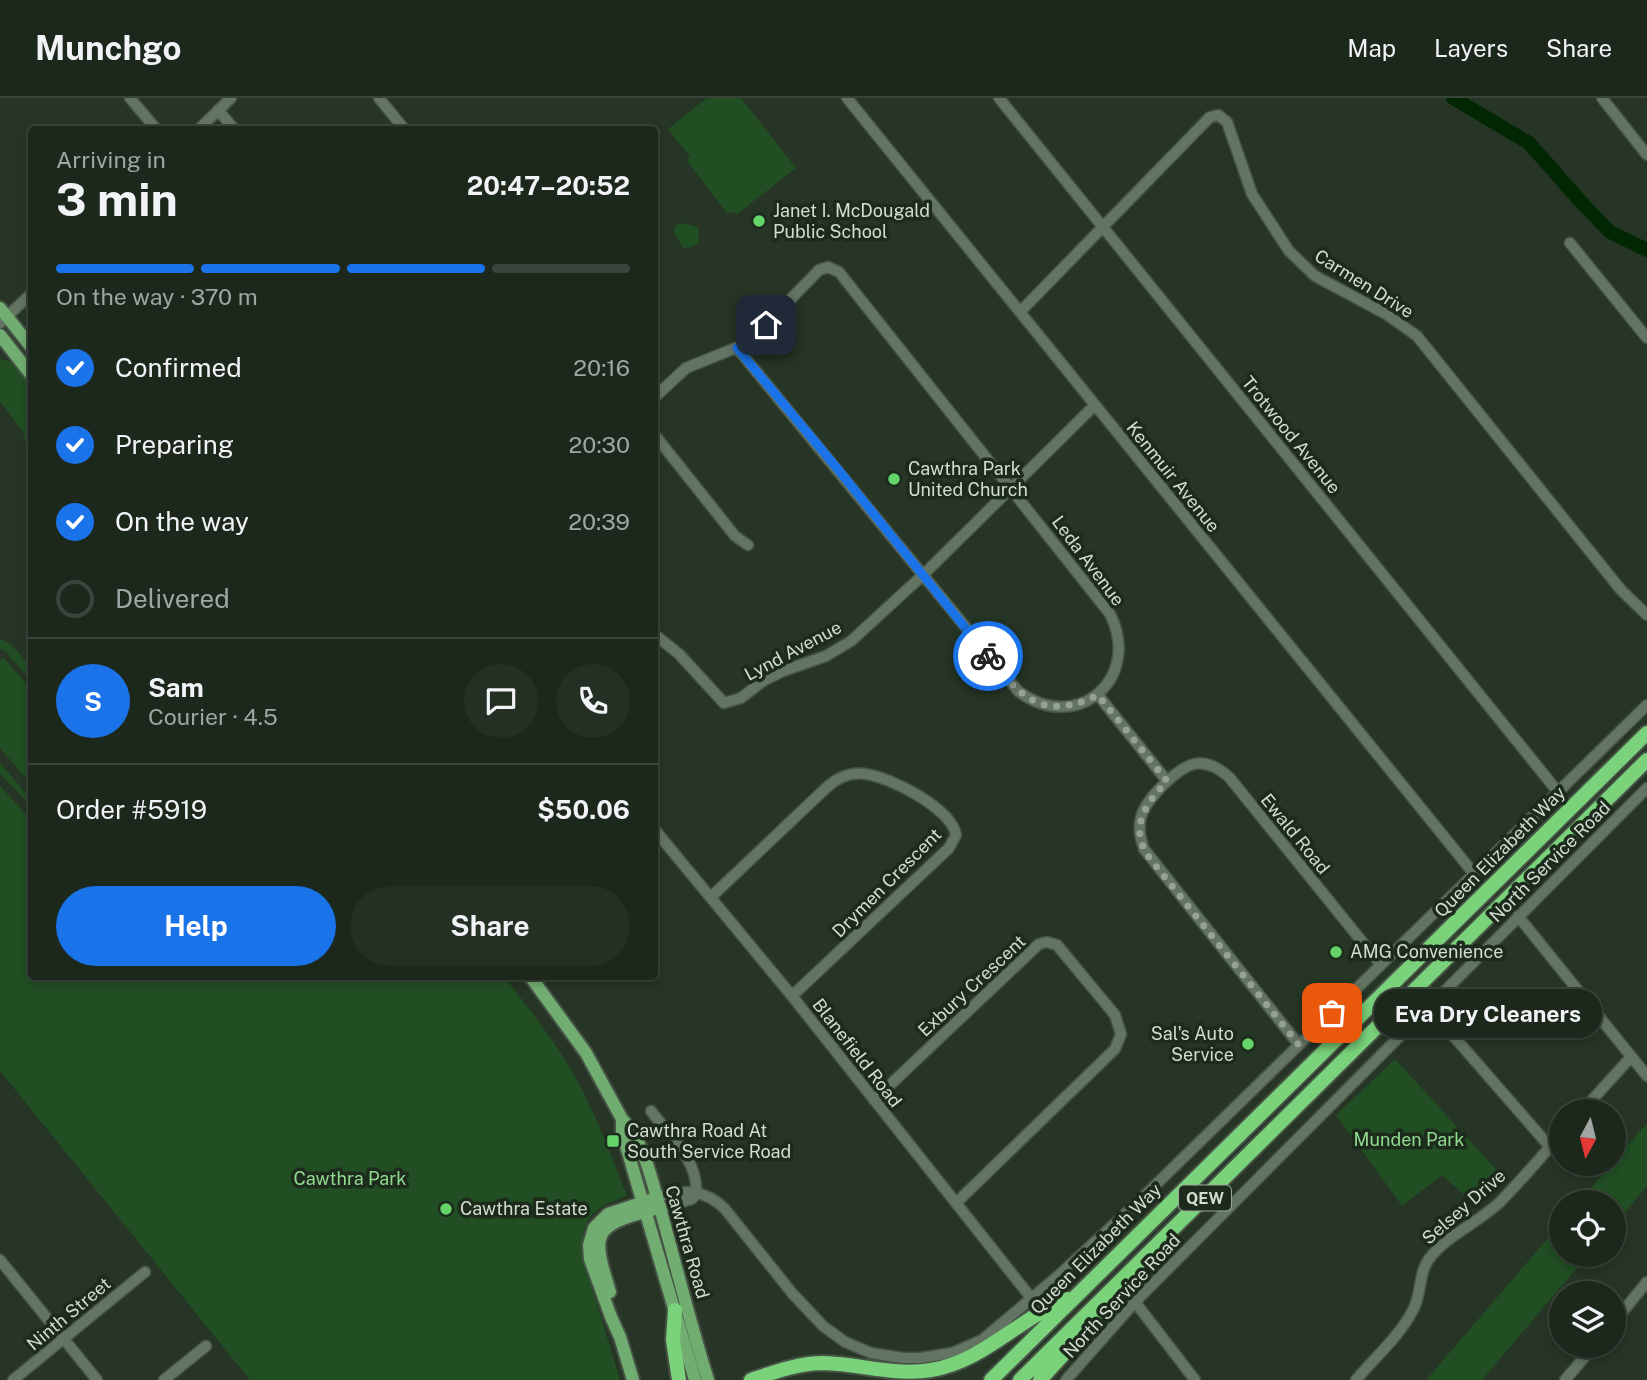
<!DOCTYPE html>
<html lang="en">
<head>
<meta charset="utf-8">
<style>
  :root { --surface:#1c281c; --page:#253025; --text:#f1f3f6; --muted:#a0a6a3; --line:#3a443b; --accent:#1a73e8 }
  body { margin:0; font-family:"Public Sans",sans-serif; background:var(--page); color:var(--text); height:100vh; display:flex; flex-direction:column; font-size:26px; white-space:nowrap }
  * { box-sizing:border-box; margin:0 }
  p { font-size:23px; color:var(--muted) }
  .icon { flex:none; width:38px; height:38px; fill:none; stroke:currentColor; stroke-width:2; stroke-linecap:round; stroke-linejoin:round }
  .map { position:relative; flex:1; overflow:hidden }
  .panel { position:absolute; left:28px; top:28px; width:630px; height:854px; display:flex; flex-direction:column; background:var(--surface); border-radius:7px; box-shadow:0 4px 10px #0003,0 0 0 2px var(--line) }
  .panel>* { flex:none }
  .needle { width:46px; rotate:187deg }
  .tools { position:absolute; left:1549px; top:1001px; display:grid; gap:14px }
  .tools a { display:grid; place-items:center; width:77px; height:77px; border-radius:50%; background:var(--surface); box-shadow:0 4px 10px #0003,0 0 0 2px var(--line); font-size:35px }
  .pin { position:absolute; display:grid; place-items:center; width:60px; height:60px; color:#fff; margin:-30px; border-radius:14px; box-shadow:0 4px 10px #0006 }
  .courier { position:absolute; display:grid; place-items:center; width:70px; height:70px; margin:-35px; border:5px solid #1a73e8; border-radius:50%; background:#fff; color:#222; box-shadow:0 2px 9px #0007 }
  .bubble { position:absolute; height:49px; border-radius:24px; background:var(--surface); box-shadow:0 4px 10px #0003,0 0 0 2px var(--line); font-size:23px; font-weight:700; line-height:49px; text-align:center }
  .headline em { font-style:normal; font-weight:700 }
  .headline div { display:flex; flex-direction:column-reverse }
  .headline { display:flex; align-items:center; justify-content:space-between; height:119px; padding:0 28px }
  h1 { font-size:46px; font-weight:700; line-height:52px }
  .bar { display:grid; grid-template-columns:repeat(4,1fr); gap:10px 7px; align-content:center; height:84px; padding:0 28px }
  .bar i { height:9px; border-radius:5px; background:var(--line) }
  .bar .selected { background:var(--accent) }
  .bar p { grid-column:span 4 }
  .line { display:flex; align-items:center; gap:18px; padding:0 28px; border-top:2px solid var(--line) }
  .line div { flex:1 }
  .round { display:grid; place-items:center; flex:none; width:74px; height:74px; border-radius:37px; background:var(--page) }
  ol { padding:0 28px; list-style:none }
  li { display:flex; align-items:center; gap:21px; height:77px }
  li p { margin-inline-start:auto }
  li .icon { padding:7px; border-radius:50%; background:var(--accent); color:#fff; stroke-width:4 }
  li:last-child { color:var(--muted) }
  li i { width:38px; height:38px; border:4px solid var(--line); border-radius:50% }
  .primary-button { display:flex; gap:14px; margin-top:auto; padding:14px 28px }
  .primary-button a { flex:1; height:80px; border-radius:42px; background:var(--accent); color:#fff; font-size:28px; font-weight:700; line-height:80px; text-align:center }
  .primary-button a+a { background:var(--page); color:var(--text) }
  header { display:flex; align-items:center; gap:42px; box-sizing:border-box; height:98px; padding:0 35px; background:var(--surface); border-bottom:2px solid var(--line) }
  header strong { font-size:33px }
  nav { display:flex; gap:38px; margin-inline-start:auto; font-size:24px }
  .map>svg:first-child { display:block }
  .green { fill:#214e23 }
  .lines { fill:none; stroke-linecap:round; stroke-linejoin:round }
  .river { stroke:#002602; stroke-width:14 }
  .minor-casing { stroke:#455245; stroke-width:13 }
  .major-casing { stroke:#455245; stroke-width:16 }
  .highway-casing { stroke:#455245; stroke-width:18 }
  .minor { stroke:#637462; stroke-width:10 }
  .major { stroke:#71ad71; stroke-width:12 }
  .highway { stroke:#7ad37b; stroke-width:14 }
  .done { stroke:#96a295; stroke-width:7; stroke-dasharray:0 12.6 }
  .route { stroke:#1a73e8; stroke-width:9 }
  .poi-dot { fill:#64d468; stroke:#1c2b1c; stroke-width:2.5 }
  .labels { text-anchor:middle; stroke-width:7; stroke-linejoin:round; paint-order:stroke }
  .shield { fill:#1c2b1c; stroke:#9ca79b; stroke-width:2 }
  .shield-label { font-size:16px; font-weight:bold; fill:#d3dcd2 }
  .poi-label { font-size:18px; fill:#d3dcd2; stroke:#1c2b1c; text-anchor:start }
  .street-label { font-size:18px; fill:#d3dcd2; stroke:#1c2b1c }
  .park-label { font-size:18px; fill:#90da90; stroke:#1c2b1c }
</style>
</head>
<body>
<header>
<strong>Munchgo</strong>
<nav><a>Map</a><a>Layers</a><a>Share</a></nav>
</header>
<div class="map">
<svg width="1647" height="1282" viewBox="0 0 1647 1282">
  <rect width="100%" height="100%" fill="#263525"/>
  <!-- green -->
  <path class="green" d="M707 0H741L796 70 736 117 734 114 727 115 687 63 690 59 668 31Z
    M681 125 698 129 699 144 692 149 683 150 674 134 675 128Z
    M0 261 13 264 31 286V358L27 354 23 334 0 303Z
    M0 541 12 547 31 570V583L5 553 0 551Z
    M3 559 31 591V686L0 650V563Z
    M0 665 31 701V708L0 676Z
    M0 688 31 722 32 878 504 879C527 908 551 938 570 970 594 1010 610 1055 627 1098 618 1102 608 1105 600 1110 582 1121 581 1145 584 1163L620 1282H250L0 973Z
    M1395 961 1504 1080 1476 1108 1442 1077 1402 1108 1336 1017Z
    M1647 1025V1088L1614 1127V1104H1579Z
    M1561 1125V1157H1588L1482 1282H1426Z"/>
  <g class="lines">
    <!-- river -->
    <path class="river" d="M1453 0 1529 45 1581 104 1610 134 1647 152"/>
    <defs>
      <path id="minor" d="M130 0 157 32
        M379 0 405 32
        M847 0 1475 777
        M999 0 1558 694
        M1602 0 1647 57
        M218 12 235 32
        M198 32 231 0
        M1570 145 1647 240
        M1020 214 1210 19 1218 17 1227 24 1252 96 1289 153 1315 178 1386 216 1417 238 1621 492 1647 517
        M0 225 32 195
        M654 300 686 270 748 245 819 172 828 169 839 174 1110 516C1143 582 1075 637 1018 593L737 250
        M654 336 735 438 748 447
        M654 536 679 556 724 605 741 600 763 583 783 573 826 558 851 543 923 477 1095 307
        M1098 597 1167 683
        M654 731 792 898 1032 1201
        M711 799 826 690C837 680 850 674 865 676 891 679 952 711 956 737L949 750 792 898
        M1518 818 1647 978
        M1429 910 1550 1049
        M1299 947 1144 751C1140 740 1138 730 1141 719 1146 701 1176 671 1194 666 1208 663 1220 671 1229 679L1381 867
        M874 1002 1039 846 1047 844 1057 847 1115 917 1121 936 1115 951 957 1104
        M651 1013C669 1037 699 1063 696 1095
        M1582 1013 1631 959
        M657 1099C683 1092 704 1090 725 1111L792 1195 823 1228 845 1244 871 1255 903 1260H920L952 1255 982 1242 1058 1178 1137 1105 1647 607
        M660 1110 692 1101 696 1095
        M0 1162 97 1282
        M1135 1204 1195 1282
        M1614 1224 1647 1184
        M13 1282 145 1174
        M164 1282 206 1248
        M1066 1282 1135 1204 1647 690
        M1356 1282C1375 1259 1399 1239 1413 1212 1422 1196 1418 1176 1429 1161 1447 1137 1478 1125 1500 1104 1521 1083 1541 1059 1561 1036
        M1565 1282 1594 1248"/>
      <path id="major" d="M0 210 32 250
        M0 237 32 278
        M530 878 586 955 622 1021C644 1042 651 1081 660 1110 676 1167 690 1225 708 1282
        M622 1021V1034L695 1282
        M610 1194C592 1136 591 1128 652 1112
        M633 1282 620 1239 611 1219 590 1161 589 1147 594 1130 608 1116 650 1102"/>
      <path id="highway" d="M675 1212 673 1242 679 1282
        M751 1282C774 1274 799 1265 824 1265 860 1266 895 1278 931 1272 983 1264 1020 1219 1068 1201
        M991 1282 1647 635
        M1020 1282 1647 662
        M1040 1282 1103 1213"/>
    </defs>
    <!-- minor casing -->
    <use href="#minor" class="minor-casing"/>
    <!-- major casing -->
    <use href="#major" class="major-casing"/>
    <!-- highway casing -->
    <use href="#highway" class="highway-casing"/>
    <!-- minor -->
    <use href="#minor" class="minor"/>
    <!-- major -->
    <use href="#major" class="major"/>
    <!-- highway -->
    <use href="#highway" class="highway"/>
  </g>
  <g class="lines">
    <!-- done -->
    <path class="done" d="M988 558C1021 599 1042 624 1098 597L1167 683C1146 706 1129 728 1148 758L1299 947 1332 915"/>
    <!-- route -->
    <path class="route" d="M766 227 748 245 737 250 836 369 988 558"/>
  </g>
  <!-- markers -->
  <g class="poi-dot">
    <circle cx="759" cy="123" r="7"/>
    <circle cx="894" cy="381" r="7"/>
    <circle cx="1336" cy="854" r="7"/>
    <circle cx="1248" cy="946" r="7"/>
    <rect x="606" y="1036" width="14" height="14" rx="3.5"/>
    <circle cx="446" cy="1111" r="7"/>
  </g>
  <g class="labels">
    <!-- shield labels -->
    <rect class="shield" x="1179" y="1087.5" width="52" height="25" rx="5"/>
    <g class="shield-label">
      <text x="1205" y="1106">QEW</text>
    </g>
    <!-- poi labels -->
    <g class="poi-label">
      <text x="773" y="119">Janet I. McDougald<tspan x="773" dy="21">Public School</tspan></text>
      <text x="908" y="377">Cawthra Park<tspan x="908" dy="21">United Church</tspan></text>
      <text x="1350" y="860">AMG Convenience</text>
      <text x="1234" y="942" text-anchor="end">Sal's Auto<tspan x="1234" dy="21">Service</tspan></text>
      <text x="627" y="1039">Cawthra Road At<tspan x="627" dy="21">South Service Road</tspan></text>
      <text x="460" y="1117">Cawthra Estate</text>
    </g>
    <!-- street labels -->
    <g class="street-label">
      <text transform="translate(1364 186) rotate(32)" y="6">Carmen Drive</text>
      <text transform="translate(1291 337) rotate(51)" y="6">Trotwood Avenue</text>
      <text transform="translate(1173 379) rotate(51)" y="6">Kenmuir Avenue</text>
      <text transform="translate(1088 463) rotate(53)" y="6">Leda Avenue</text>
      <text transform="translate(793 553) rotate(-28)" y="6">Lynd Avenue</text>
      <text transform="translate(1295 736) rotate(51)" y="6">Ewald Road</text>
      <text transform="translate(1500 754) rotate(-45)" y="6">Queen Elizabeth Way</text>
      <text transform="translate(1550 764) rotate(-45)" y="6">North Service Road</text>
      <text transform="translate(887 785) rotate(-45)" y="6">Drymen Crescent</text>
      <text transform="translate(972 888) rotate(-43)" y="6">Exbury Crescent</text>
      <text transform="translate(857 955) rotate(52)" y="6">Blanefield Road</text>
      <text transform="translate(1464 1109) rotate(-41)" y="6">Selsey Drive</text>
      <text transform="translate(687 1144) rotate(74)" y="6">Cawthra Road</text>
      <text transform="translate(1096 1151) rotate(-45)" y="6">Queen Elizabeth Way</text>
      <text transform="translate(1122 1198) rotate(-47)" y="6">North Service Road</text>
      <text transform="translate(69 1216) rotate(-40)" y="6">Ninth Street</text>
    </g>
    <!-- park labels -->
    <g class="park-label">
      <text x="1409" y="1048">Munden Park</text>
      <text x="350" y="1087">Cawthra Park</text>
    </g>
  </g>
</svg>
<div class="tools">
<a><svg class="needle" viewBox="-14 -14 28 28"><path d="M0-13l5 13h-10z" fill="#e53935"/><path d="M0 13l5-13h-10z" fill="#a0a6a3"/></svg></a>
<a><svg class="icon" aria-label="locate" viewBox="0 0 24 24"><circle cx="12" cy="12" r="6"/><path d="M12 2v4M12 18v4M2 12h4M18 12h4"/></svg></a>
<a><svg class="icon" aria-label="layers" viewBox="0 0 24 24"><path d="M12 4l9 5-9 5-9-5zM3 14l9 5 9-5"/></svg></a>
</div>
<div class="pin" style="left:1332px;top:915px;background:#ea580c"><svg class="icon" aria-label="bag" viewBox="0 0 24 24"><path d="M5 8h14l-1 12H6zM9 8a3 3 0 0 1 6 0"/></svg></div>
<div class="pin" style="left:766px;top:227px;background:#1f2937"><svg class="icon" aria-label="home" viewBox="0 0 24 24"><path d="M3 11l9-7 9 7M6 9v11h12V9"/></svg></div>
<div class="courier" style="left:988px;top:558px"><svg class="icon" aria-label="bike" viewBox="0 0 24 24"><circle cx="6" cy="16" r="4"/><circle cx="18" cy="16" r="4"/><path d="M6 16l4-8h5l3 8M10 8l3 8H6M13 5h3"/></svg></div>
<div class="bubble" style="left:1374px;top:891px;width:228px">Eva Dry Cleaners</div>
<section class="panel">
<div class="headline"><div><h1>3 min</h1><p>Arriving in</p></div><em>20:47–20:52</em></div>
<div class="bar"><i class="selected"></i><i class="selected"></i><i class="selected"></i><i></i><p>On the way · 370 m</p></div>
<ol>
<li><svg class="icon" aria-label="check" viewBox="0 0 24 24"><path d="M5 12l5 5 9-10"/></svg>Confirmed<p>20:16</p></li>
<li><svg class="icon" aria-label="check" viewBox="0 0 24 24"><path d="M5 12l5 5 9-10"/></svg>Preparing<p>20:30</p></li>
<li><svg class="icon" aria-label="check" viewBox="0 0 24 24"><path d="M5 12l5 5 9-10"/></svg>On the way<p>20:39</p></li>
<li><i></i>Delivered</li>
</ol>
<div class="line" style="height:126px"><b class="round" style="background:var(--accent);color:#fff">S</b><div><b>Sam</b><p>Courier · 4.5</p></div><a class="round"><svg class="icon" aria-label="chat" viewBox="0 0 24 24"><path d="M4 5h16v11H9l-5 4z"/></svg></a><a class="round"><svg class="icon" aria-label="phone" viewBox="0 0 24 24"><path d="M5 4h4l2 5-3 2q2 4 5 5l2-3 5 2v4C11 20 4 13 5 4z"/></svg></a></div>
<div class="line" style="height:91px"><div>Order #5919</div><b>$50.06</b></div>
<div class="primary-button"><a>Help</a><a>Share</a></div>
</section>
</div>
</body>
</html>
